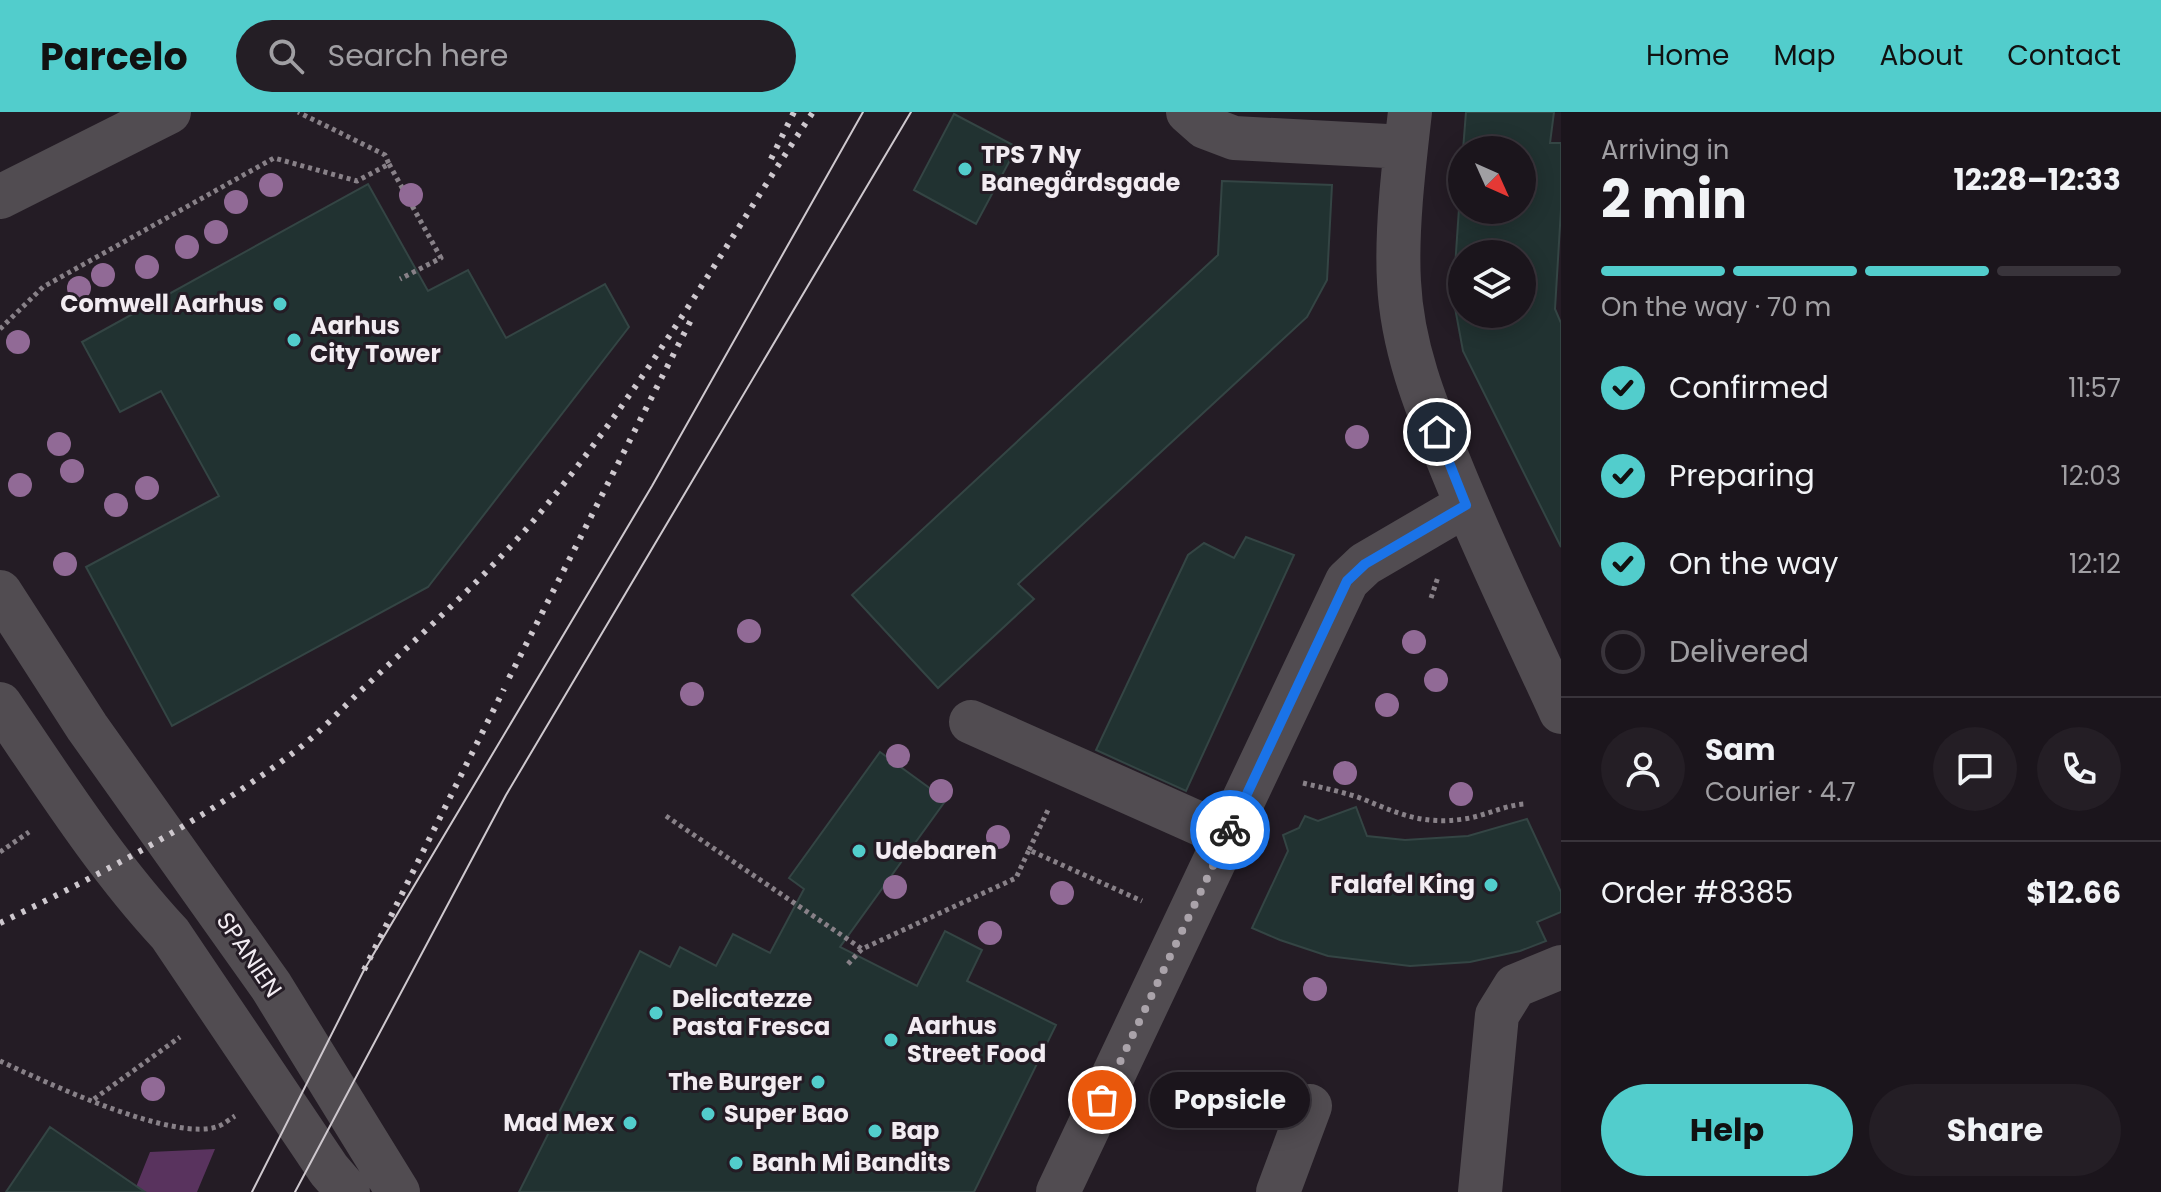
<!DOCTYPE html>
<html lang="en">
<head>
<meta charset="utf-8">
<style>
  :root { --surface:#1b151c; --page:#241e25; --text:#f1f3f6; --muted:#a09fa3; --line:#39343b; --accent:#52cdcc }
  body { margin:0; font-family:Poppins,sans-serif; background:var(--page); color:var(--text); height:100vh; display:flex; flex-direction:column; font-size:30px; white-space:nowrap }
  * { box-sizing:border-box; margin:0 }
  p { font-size:26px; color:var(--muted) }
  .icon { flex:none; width:44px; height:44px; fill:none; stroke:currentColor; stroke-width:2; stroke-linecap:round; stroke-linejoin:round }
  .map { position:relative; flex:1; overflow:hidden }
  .drawer { display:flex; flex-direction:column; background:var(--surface); width:600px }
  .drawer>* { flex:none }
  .needle { width:52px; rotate:135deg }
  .fabs { position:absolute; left:1448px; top:24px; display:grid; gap:16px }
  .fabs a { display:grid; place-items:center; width:88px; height:88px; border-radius:50%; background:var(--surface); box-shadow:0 4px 20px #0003,0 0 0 2px var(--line); font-size:40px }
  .pin { position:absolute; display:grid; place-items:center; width:68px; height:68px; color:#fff; margin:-34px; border:4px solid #fff; border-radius:50%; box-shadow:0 2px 8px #0007 }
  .courier { position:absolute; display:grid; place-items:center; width:80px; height:80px; margin:-40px; border:6px solid #1a73e8; border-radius:50%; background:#fff; color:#222; box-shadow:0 2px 10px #0007 }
  .bubble { position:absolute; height:56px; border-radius:28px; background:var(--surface); box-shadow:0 4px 20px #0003,0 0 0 2px var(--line); font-size:26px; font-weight:700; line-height:56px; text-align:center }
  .summary em { font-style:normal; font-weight:700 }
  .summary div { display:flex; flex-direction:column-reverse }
  .summary { display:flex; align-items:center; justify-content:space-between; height:136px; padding:0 40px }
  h1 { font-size:52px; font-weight:700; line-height:60px }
  .bar { display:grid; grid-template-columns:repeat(4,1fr); gap:12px 8px; align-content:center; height:96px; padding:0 40px }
  .bar i { height:10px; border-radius:6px; background:var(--line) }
  .bar .current { background:var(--accent) }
  .bar p { grid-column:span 4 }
  .line { display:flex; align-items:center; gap:20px; padding:0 40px; border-top:2px solid var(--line) }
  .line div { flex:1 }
  .round { display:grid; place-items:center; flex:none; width:84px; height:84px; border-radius:42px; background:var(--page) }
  ol { padding:0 40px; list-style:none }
  li { display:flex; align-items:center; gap:24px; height:88px }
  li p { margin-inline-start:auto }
  li .icon { padding:8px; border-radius:50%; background:var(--accent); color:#111; stroke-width:4 }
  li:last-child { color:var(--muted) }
  li i { width:44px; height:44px; border:4px solid var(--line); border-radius:50% }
  .action { display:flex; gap:16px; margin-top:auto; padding:16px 40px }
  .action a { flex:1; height:92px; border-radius:48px; background:var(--accent); color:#111; font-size:32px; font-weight:700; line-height:92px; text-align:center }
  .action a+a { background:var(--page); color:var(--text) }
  header { display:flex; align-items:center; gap:48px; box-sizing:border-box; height:112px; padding:0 40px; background:var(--accent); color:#111 }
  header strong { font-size:38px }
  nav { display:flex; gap:44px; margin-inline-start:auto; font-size:28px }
  .search { width:560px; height:72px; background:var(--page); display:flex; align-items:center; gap:20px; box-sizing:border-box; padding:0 28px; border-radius:44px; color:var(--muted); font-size:30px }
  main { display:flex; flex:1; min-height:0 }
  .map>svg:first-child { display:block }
  .green { fill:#59335e }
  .building { fill:#213231; stroke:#344544; stroke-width:2; fill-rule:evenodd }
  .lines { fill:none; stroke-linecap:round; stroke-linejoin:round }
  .path { stroke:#888188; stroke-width:5; stroke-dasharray:4 4; stroke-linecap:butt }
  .minor { stroke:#514c51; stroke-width:44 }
  .tram { stroke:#cec8ce; stroke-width:2 }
  .rail { stroke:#cec8ce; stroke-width:6; stroke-dasharray:4 8; stroke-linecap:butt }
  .tree { fill:#916a96 }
  .done { stroke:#aaa3aa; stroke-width:8; stroke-dasharray:0 14.4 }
  .route { stroke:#1a73e8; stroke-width:10 }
  .poi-dot { fill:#52cdcc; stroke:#241c25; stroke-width:3 }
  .labels { text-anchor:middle; stroke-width:6; stroke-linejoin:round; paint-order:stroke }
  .poi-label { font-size:24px; font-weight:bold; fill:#f2ecf2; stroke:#241c25; text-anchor:start }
  .street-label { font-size:24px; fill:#f2ecf2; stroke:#241c25 }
</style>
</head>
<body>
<header>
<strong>Parcelo</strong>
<div class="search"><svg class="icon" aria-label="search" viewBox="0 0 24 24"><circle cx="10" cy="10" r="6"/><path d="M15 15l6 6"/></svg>Search here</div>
<nav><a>Home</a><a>Map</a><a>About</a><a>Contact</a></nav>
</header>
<main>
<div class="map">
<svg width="1561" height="1080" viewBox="0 0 1561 1080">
  <rect width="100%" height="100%" fill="#241c25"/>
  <!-- green -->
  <path class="green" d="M215 1037 197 1080H134L150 1040Z"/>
  <!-- building -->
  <path class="building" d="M1466 0H1554L1550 31H1561V97L1555 197 1561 211V435L1463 239 1453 185 1462 52V98H1522V38H1463ZM1462 142H1522V202H1462Z
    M954 2 1017 35 976 112 914 78Z
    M1222 69 1332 73 1327 168 1307 205 1018 472 1034 487 938 576 852 483 1218 143Z
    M368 72 428 179 468 158 506 226 605 172 629 215 428 475 172 614 86 455 219 384 161 279 120 300 82 230Z
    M1246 425 1294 443 1186 679 1096 638 1188 443 1204 431 1234 446Z
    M880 640 946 688 840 835 917 874 945 819 982 838 967 869 1056 913 974 1080H519L640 839 670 855 680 835 716 854 733 822 770 841 804 777 789 766Z
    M1356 695 1367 724 1405 728 1468 724 1527 707 1561 780V800L1537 810 1546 829 1520 839 1470 850 1410 854 1328 844 1280 828 1252 816 1288 739 1283 723 1299 716 1305 704 1318 709Z
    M50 1015 145 1080H6Z"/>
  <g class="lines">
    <!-- path -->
    <path class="path" d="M389 52 441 146 400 167
      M0 217 43 175 274 46 357 69 389 52 385 43 298 0
      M1431 486 1438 465
      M1303 671C1323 676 1344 680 1363 687 1399 702 1423 713 1464 707 1485 704 1502 694 1524 692
      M666 704 862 837
      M1029 738 1048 698
      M0 740 29 720
      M848 852 862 837 1016 766 1029 738 1142 789
      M0 949C43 969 176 1032 219 1014 224 1012 230 1007 235 1004
      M94 987 180 925"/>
    <!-- minor -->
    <path class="minor" d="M1188 0 1205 15 1234 26 1406 35
      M1410 0C1404 52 1396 118 1399 170 1402 234 1425 292 1449 350 1483 435 1523 517 1561 600
      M0 85 169 0
      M0 480 87 615 271 874 398 1080
      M0 592C54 671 105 752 170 822L329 1058 348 1080
      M971 610 1227 724
      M1058 1080 1347 469 1365 452 1466 393
      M1278 1080 1310 994
      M1480 1080 1497 903 1515 874 1561 855"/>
    <!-- tram -->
    <path class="tram" d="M252 1080 364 858 652 374 863 0
      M295 1080 506 683 911 0"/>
    <!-- rail -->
    <path class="rail" d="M771 47 794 0
      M509 566 693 204
      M0 811C102 762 202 709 293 641 320 621 344 594 369 571 428 516 488 463 540 401 644 277 724 134 813 0
      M364 858 504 577"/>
  </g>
  <!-- trees -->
  <g class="tree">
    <circle cx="271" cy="73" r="12"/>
    <circle cx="411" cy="83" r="12"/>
    <circle cx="236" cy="90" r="12"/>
    <circle cx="216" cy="120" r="12"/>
    <circle cx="187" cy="135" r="12"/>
    <circle cx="147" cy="155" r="12"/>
    <circle cx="103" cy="163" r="12"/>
    <circle cx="79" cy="176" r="12"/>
    <circle cx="18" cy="230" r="12"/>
    <circle cx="1357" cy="325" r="12"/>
    <circle cx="59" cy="332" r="12"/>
    <circle cx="72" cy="359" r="12"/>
    <circle cx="20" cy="373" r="12"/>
    <circle cx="147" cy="376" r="12"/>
    <circle cx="116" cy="393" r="12"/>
    <circle cx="65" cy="452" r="12"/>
    <circle cx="749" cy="519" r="12"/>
    <circle cx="1414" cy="530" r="12"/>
    <circle cx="1436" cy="568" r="12"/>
    <circle cx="692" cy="582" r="12"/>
    <circle cx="1387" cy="593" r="12"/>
    <circle cx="898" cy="644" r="12"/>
    <circle cx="1345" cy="661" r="12"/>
    <circle cx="941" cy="679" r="12"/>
    <circle cx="1461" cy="682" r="12"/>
    <circle cx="998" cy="725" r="12"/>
    <circle cx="895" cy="775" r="12"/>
    <circle cx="1062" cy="781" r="12"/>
    <circle cx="990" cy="821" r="12"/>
    <circle cx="1315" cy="877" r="12"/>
    <circle cx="153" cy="977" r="12"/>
  </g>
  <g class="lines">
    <!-- done -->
    <path class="done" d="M1102 988 1230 718"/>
    <!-- route -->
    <path class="route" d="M1230 718 1347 469 1365 452 1466 393 1437 320"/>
  </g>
  <!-- markers -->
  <g class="poi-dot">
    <circle cx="965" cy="57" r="8"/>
    <circle cx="280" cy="192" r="8"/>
    <circle cx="294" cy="228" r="8"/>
    <circle cx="859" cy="739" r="8"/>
    <circle cx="1491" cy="773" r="8"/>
    <circle cx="656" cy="901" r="8"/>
    <circle cx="891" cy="928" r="8"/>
    <circle cx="818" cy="970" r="8"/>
    <circle cx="708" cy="1002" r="8"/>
    <circle cx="630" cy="1011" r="8"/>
    <circle cx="875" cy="1019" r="8"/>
    <circle cx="736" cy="1051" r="8"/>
  </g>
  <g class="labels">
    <!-- poi labels -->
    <g class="poi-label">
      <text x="981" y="51">TPS 7 Ny<tspan x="981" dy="28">Banegårdsgade</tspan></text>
      <text x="264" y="200" text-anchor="end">Comwell Aarhus</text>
      <text x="310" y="222">Aarhus<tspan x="310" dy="28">City Tower</tspan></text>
      <text x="875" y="747">Udebaren</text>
      <text x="1475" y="781" text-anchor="end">Falafel King</text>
      <text x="672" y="895">Delicatezze<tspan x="672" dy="28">Pasta Fresca</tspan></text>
      <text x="907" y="922">Aarhus<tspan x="907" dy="28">Street Food</tspan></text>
      <text x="802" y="978" text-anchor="end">The Burger</text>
      <text x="724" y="1010">Super Bao</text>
      <text x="614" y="1019" text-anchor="end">Mad Mex</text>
      <text x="891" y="1027">Bap</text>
      <text x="752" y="1059">Banh Mi Bandits</text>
    </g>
    <!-- street labels -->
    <g class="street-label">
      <text transform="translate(249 843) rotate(56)" y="8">SPANIEN</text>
    </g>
  </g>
</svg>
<div class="fabs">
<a><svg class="needle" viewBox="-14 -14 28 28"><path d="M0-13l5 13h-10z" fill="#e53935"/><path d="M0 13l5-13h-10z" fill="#a09fa3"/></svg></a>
<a><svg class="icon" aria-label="layers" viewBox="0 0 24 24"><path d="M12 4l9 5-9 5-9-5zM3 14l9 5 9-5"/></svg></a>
</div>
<div class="pin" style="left:1102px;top:988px;background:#ea580c"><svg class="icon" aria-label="bag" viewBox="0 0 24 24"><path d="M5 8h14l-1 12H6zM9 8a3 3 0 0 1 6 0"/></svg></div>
<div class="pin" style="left:1437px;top:320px;background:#1f2937"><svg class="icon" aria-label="home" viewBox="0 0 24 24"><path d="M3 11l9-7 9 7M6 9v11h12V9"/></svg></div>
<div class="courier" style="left:1230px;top:718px"><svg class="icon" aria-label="bike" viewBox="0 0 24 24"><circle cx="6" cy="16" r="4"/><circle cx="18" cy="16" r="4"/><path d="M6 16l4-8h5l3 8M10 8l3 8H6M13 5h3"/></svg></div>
<div class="bubble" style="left:1150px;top:960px;width:160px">Popsicle</div>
</div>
<section class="drawer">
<div class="summary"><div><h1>2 min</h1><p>Arriving in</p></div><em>12:28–12:33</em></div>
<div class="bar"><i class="current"></i><i class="current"></i><i class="current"></i><i></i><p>On the way · 70 m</p></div>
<ol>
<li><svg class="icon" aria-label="check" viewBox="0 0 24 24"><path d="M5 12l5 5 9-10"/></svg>Confirmed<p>11:57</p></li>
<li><svg class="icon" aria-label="check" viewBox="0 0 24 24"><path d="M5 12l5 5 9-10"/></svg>Preparing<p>12:03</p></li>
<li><svg class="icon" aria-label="check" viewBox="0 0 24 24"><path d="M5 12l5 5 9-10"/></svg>On the way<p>12:12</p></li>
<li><i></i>Delivered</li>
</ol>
<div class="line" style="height:144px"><a class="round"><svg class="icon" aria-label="person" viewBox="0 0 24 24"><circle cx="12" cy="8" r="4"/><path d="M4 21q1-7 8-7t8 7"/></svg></a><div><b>Sam</b><p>Courier · 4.7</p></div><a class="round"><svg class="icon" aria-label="chat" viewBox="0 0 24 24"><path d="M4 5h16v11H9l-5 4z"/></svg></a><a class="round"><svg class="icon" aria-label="phone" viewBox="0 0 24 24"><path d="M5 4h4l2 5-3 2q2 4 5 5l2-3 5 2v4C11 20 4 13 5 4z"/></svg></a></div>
<div class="line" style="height:104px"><div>Order #8385</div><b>$12.66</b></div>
<div class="action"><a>Help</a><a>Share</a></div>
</section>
</main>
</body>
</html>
